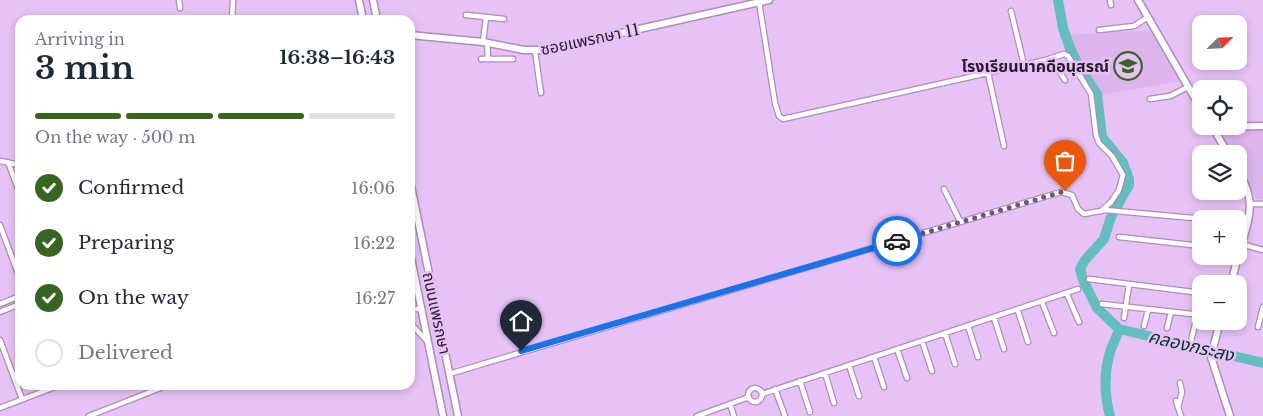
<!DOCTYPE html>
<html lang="en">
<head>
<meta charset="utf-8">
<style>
  :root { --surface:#fff; --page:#f2f2f3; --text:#1f2937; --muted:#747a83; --line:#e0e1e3; --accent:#396320 }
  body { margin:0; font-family:"Libre Baskerville","Noto Sans Thai",serif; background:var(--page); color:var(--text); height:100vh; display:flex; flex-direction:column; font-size:19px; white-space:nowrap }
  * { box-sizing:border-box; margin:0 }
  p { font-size:16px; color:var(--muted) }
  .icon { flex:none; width:28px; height:28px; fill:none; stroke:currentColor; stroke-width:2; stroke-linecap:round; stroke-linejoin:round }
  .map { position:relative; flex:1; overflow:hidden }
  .details { position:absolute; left:15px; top:15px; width:400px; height:375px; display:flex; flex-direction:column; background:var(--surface); border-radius:15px; box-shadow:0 2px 8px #0003 }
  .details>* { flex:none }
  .needle { width:32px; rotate:66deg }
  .tools { position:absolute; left:1192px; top:15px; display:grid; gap:10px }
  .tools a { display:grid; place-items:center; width:55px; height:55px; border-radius:10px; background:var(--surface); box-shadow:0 2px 8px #0003; font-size:25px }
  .pin { position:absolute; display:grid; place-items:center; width:42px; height:42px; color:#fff; margin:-51px -21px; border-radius:50% 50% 50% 0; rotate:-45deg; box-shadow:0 0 5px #0007 }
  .pin .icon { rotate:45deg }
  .courier { position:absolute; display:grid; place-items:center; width:50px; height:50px; margin:-25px; border:4px solid #1a73e8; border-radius:50%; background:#fff; color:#222; box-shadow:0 1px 6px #0007 }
  .head em { font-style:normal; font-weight:800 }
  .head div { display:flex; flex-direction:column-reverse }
  .head { display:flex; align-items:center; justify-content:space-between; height:85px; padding:0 20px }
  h1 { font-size:32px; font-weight:800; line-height:38px }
  .bar { display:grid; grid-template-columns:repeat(4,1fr); gap:8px 5px; align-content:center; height:60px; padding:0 20px }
  .bar i { height:6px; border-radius:4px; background:var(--line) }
  .bar .selected { background:var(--accent) }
  .bar p { grid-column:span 4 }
  ol { padding:0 20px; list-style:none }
  li { display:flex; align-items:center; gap:15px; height:55px }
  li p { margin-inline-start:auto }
  li .icon { padding:5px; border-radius:50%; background:var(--accent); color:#fff; stroke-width:4 }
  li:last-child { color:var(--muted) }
  li i { width:28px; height:28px; border:2px solid var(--line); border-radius:50% }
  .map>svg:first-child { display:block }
  .built { fill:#ddb4ee }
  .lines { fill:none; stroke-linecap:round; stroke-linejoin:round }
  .river { stroke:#64bebe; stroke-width:10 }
  .street-casing { stroke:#ae8bbc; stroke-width:7 }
  .secondary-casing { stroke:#ae8bbc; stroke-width:9 }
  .street { stroke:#fff; stroke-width:4.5 }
  .secondary { stroke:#fff; stroke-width:6 }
  .done { stroke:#6c5575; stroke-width:5; stroke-dasharray:0 9 }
  .route { stroke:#1a73e8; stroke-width:6 }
  .labels { text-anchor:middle; stroke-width:5; stroke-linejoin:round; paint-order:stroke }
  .street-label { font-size:16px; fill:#291b2f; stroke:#e7c2f6 }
  .poi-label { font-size:16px; font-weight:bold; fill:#291b2f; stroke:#e7c2f6; text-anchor:end }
  .water-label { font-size:18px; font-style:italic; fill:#043232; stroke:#e7c2f6 }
</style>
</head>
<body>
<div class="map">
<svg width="1263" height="416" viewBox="0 0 1263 416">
  <rect width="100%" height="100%" fill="#e7c2f6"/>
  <!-- built -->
  <path class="built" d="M1153 30 1181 81 1101 95 1081 61 1070 35Z
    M1263 129V199H1256L1239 163V154H1233L1219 130Z"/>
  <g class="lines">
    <!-- river -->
    <path class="river" d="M1058 0 1063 28 1070 48 1080 68 1097 94 1102 137 1123 163 1129 179V185L1111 217 1104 239 1085 260 1080 269 1083 280 1097 308 1119 329
      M1119 329 1263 363
      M1110 416C1105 397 1104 375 1109 356 1111 346 1117 338 1119 329"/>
    <defs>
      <path id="street" d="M179 0 180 8
        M1110 0 1111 5
        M759 2 775 103 779 116 783 119 1046 60 1054 64 1065 80
        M1011 11 1024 65
        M466 15 504 19
        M232 20 233 0
        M1099 30 1134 26 1148 17
        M483 42 486 17
        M487 42 488 59
        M535 51 541 93
        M481 59H513
        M1046 60 1064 54 1068 56 1091 94 1096 135 1099 143 1112 156 1123 175 1119 190 1111 202 1101 211
        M988 73 1004 146
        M1150 99 1170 96 1188 87
        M0 161 20 165
        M8 162 20 194
        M944 189 960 221
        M1251 204H1263
        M1239 222H1247
        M0 225 20 279
        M1119 237 1201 246
        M1241 244 1263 250
        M1089 279 1201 293
        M1067 294 1079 322
        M1042 302 1054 333
        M0 304 20 296
        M1102 304 1201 315
        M410 309H421
        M1018 311 1028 342
        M0 312 20 304
        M994 318 1004 349
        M1124 318 1129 285
        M410 323 427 341
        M968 326 978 357
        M1144 326 1148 310
        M1258 327 1263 307
        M1167 328 1171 312
        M945 333 955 364
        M0 340 22 399
        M922 341 932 371
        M1191 341 1201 299
        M897 349 907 378
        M874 357 884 387
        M849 365 859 396
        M825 373 834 403
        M449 374 1061 192 1072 195 1078 209 1084 214 1105 210 1204 219
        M800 381 810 412
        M748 395a7 7 0 1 1 14 0a7 7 0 1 1-14 0Z
        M775 389 785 416
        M762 394 1078 289
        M1176 401 1181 416
        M730 404 734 416
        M0 408 60 385
        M1178 408 1182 392 1180 383
        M89 416 168 385
        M697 416 749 397"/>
      <path id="secondary" d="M359 0 363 20
        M373 0 377 20
        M1138 0 1201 109
        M410 35 483 42 524 50H545L769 0
        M1212 126 1228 154
        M1212 127 1263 126
        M1239 172C1258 205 1248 220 1239 254
        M410 181 458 416
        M410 253 443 416
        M1231 284 1238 256
        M1220 321 1211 357 1230 416"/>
    </defs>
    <!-- street casing -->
    <use href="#street" class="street-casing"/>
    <!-- secondary casing -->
    <use href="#secondary" class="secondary-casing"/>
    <!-- street -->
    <use href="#street" class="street"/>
    <!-- secondary -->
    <use href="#secondary" class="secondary"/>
  </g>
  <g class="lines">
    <!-- done -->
    <path class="done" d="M897 241 1065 191"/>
    <!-- route -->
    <path class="route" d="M521 351 897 241"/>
  </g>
  <!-- icons -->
  <defs>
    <symbol id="school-ring" viewBox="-11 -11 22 22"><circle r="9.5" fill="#e7c2f6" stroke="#396320" stroke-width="1.5"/><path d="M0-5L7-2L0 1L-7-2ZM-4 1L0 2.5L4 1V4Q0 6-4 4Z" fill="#396320"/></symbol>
  </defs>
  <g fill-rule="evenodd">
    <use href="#school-ring" x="1112" y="50" width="32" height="32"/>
  </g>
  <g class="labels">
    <!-- street labels -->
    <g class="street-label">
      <text transform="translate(590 39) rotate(-12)" y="6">ซอยแพรกษา 11</text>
      <text transform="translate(437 313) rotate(78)" y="6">ถนนแพรกษา</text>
    </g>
    <!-- poi labels -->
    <g class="poi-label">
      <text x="1109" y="72">โรงเรียนนาคดีอนุสรณ์</text>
    </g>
    <!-- water labels -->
    <g class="water-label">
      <text transform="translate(1191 346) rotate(13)" y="6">คลองกระสง</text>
    </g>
  </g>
</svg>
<div class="tools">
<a><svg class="needle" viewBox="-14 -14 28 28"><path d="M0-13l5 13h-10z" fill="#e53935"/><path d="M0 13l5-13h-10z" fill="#747a83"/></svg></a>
<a><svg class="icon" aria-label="locate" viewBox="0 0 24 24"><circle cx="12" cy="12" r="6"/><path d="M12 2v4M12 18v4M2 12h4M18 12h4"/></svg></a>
<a><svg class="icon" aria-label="layers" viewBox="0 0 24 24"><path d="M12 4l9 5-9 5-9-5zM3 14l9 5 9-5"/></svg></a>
<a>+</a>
<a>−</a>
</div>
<div class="pin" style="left:1065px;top:191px;background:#ea580c"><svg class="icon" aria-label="bag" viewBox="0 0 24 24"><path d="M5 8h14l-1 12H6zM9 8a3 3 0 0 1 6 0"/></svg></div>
<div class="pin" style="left:521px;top:351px;background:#1f2937"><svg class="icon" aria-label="home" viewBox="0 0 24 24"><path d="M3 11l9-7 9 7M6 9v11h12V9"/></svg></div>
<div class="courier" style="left:897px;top:241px"><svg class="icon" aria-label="car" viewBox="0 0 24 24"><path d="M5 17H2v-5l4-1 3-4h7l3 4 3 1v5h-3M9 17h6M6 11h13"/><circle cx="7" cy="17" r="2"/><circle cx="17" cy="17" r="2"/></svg></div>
<section class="details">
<div class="head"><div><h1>3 min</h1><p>Arriving in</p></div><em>16:38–16:43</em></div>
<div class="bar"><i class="selected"></i><i class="selected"></i><i class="selected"></i><i></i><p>On the way · 500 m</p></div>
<ol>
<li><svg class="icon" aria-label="check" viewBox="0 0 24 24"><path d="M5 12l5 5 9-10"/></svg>Confirmed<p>16:06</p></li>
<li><svg class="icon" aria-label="check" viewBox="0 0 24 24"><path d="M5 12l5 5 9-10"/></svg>Preparing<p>16:22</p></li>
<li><svg class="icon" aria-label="check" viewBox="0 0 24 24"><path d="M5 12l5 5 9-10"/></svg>On the way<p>16:27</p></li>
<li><i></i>Delivered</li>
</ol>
</section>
</div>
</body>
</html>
